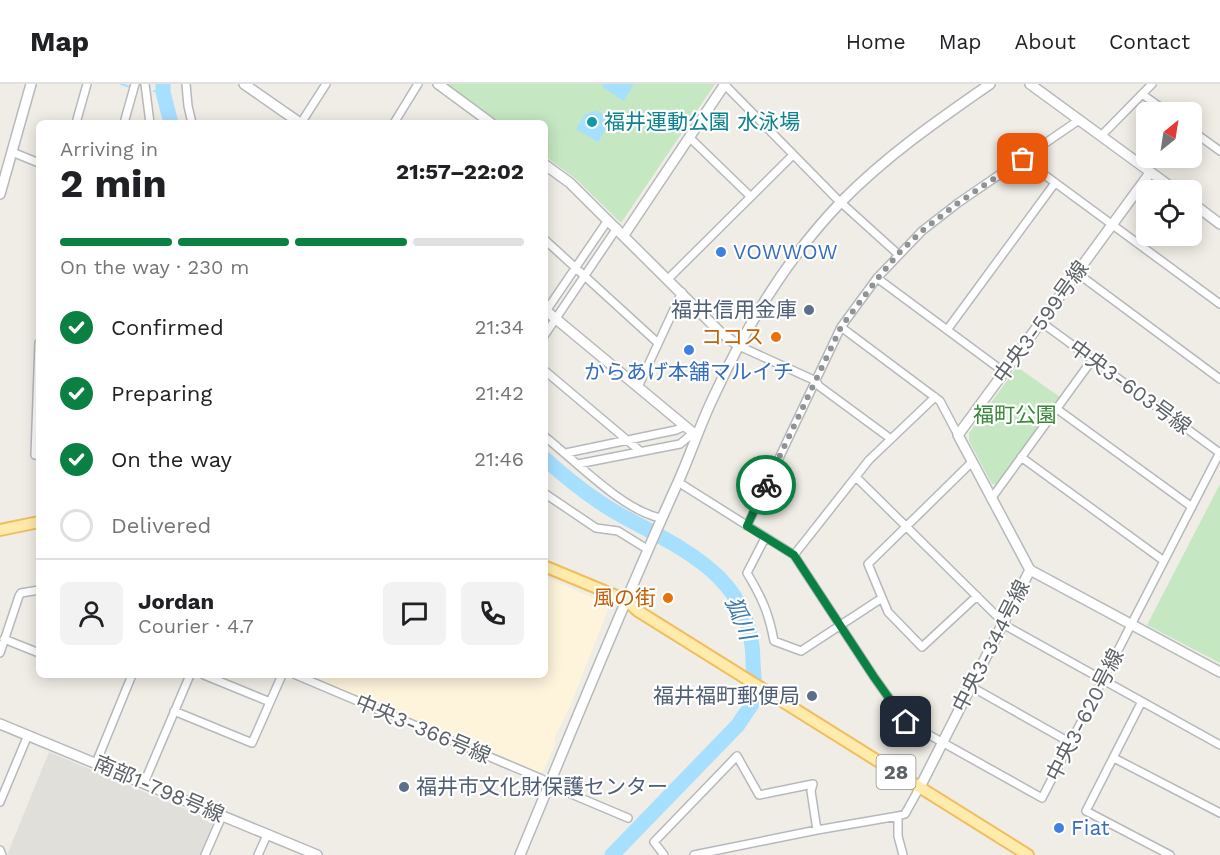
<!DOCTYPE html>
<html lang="en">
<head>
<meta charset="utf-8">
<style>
  :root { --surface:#fff; --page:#f2f2f2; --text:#202124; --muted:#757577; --line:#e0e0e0; --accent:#0b8043 }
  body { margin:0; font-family:"Work Sans","Noto Sans JP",sans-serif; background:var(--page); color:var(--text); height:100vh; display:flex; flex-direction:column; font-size:22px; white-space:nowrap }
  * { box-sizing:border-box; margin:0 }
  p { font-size:20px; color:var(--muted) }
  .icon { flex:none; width:33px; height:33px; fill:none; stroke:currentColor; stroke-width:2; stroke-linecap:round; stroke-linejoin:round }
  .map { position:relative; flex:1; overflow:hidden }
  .side { position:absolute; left:36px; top:36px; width:512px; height:558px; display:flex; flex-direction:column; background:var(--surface); border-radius:9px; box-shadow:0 3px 15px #0003 }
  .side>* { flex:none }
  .needle { width:39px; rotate:30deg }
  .tools { position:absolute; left:1136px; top:18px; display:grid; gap:12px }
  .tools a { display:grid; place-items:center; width:66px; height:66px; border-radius:9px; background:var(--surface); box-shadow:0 3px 15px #0003; font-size:30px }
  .pin { position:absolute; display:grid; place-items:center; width:51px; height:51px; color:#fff; margin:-26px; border-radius:12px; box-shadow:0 3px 9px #0006 }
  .courier { position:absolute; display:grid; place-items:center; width:60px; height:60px; margin:-30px; border:4px solid #0b8043; border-radius:50%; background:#fff; color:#222; box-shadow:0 2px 8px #0007 }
  .head em { font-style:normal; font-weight:700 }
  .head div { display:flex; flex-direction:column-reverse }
  .head { display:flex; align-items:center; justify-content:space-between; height:102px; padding:0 24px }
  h1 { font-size:39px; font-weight:700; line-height:45px }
  .bar { display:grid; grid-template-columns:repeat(4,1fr); gap:9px 6px; align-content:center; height:72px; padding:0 24px }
  .bar i { height:8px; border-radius:4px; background:var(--line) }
  .bar .current { background:var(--accent) }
  .bar p { grid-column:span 4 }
  .line { display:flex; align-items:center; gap:15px; padding:0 24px; border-top:2px solid var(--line) }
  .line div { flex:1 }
  .round { display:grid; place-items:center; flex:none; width:63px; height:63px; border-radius:9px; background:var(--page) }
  ol { padding:0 24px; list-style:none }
  li { display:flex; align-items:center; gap:18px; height:66px }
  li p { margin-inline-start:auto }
  li .icon { padding:6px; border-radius:50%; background:var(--accent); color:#fff; stroke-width:4 }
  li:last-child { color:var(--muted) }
  li i { width:33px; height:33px; border:3px solid var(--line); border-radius:50% }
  header { display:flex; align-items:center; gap:36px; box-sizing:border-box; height:84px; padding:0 30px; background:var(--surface); border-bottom:2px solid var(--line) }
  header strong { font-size:28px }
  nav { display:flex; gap:33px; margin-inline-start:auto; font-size:21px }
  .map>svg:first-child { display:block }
  .commercial { fill:#fef4dc }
  .industrial { fill:#e1dfda }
  .green { fill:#c5e7c2 }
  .water { fill:#a7dfff }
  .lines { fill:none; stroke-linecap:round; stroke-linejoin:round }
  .stream { stroke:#a7dfff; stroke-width:2 }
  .river { stroke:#a7dfff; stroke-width:15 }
  .minor-casing { stroke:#b6b9bc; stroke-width:10 }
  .tertiary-casing { stroke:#b6b9bc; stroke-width:12 }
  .primary-casing { stroke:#f2bd5c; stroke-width:14 }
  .minor { stroke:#fff; stroke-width:7 }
  .tertiary { stroke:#fff; stroke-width:9 }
  .primary { stroke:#ffebac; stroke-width:10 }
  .done { stroke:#909393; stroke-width:6; stroke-dasharray:0 10.8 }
  .route { stroke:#0b8043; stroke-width:8 }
  .culture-dot { fill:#0f9aa8; stroke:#fff; stroke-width:2 }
  .shop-dot { fill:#3f7fe0; stroke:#fff; stroke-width:2 }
  .service-dot { fill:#5c6f8a; stroke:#fff; stroke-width:2 }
  .food-dot { fill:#e8710a; stroke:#fff; stroke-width:2 }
  .labels { text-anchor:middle; stroke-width:4.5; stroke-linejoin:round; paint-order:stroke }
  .shield { fill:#fff; stroke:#8e9194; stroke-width:1.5 }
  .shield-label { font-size:20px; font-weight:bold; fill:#5d6266 }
  .culture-label { font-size:21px; fill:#0d838f; stroke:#fff; text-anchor:start }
  .shop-label { font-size:21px; fill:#366cbe; stroke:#fff; text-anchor:start }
  .service-label { font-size:21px; fill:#4e5e75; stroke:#fff; text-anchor:end }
  .street-label { font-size:21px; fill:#5d6266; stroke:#fff }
  .food-label { font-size:21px; fill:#c56008; stroke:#fff; text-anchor:end }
  .park-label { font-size:21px; fill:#378635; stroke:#fff }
  .water-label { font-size:22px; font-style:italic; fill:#3f7aaa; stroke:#fff }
</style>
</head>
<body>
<header>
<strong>Map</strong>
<nav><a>Home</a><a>Map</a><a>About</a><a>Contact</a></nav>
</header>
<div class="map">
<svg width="1220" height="771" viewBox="0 0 1220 771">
  <rect width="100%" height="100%" fill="#f0ede6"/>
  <!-- commercial -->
  <path class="commercial" d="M545 493 605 519 608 525 569 625 555 652V661L543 687 540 688 308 591H544Z"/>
  <!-- industrial -->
  <path class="industrial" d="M49 668 211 736 213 739 200 771H7Z"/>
  <!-- green -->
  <path class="green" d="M446 0H715L621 139 576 95 545 72 544 39H499Z
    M1017 283 1060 313 997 400H992L969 357V349Z
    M1220 400V579L1147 541Z"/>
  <!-- water -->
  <path class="water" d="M603 0H634L624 17 602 3Z
    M596 27 605 31 606 44 598 58 576 45 585 30Z"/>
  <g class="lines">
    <!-- stream -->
    <path class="stream" d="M121 0 130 3
      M154 7 163 8"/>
    <!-- river -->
    <path class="river" d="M163 0V8L171 39
      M544 374C565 393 593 415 617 429 681 465 753 491 753 578 753 589 757 608 753 618 749 626 742 634 738 641L612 771"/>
    <defs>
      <path id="minor" d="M145 0 150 39
        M186 0 188 22 192 39
        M724 0 836 114 898 170
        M1142 10 1167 28
        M76 39 87 0
        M124 39 135 0
        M301 39 326 0
        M394 39 418 0
        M1191 46 1220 67
        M1101 52 1152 0
        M689 53 750 112
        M12 68 39 79
        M1023 75 1220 220
        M544 155 658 259
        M1077 189 1220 295
        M877 194 1004 288
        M668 195 793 71
        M544 230 608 136
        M1041 238 1220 369
        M841 243 940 317 958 351
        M947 246 1055 99
        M544 252 617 144
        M39 259 35 371 39 370
        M739 262 816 297 819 302 891 355
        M544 286 640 367
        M638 303 682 208
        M1057 325 1192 423
        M544 352C576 377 621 425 660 434
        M566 369 676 346 685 342
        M1021 373 1164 477
        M972 378 868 480 888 528 922 563 977 512
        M578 380 680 360 693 349
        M856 393 1008 543 1220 661
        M678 398 794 471 874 593 906 638 1042 714 1220 368
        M544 409 596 444 618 447 647 465
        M991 415 1092 276
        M747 442 841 243 877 194 922 147 958 119 1079 36
        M765 454 747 489C761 512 769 529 774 557L801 567 882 514
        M794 471 869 376 935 313
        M4 555 39 569
        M0 569 19 512 21 509 39 506
        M204 591 270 618
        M296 591 542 695 557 704 628 734
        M970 602 1071 659
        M1141 619 1086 727 1170 771
        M174 627 252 659 282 591
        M1114 674 1220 729
        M96 679 132 591
        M144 699 190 591
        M0 718 28 651
        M898 732V752L903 771
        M0 766 2 771
        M205 771 222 732
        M258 771 267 751
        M664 771 654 758 737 672 759 711 813 700 811 707 817 746
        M694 771 817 746 898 732 905 730 920 703"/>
      <path id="tertiary" d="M244 0 300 39
        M438 0 491 39
        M1030 0 1175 106
        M544 80 570 99 720 248 739 262
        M1150 89 958 351 1030 486 1220 588
        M0 110 31 0
        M1191 118 1220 140
        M624 151 725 0
        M544 225 697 352
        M0 640 317 771
        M920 703 1030 486
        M520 771C572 646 623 519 679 396 691 369 700 341 713 314 745 244 787 174 841 118 886 72 938 36 990 0"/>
      <path id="primary" d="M0 446 39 438
        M544 482 626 516 638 527 1028 771"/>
    </defs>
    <!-- minor casing -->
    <use href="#minor" class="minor-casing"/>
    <!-- tertiary casing -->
    <use href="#tertiary" class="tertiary-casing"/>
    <!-- primary casing -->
    <use href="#primary" class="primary-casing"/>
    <!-- minor -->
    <use href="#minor" class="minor"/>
    <!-- tertiary -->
    <use href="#tertiary" class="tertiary"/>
    <!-- primary -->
    <use href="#primary" class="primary"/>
  </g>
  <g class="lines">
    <!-- done -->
    <path class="done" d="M766 401 841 243 878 194 898 170 922 147 958 119 1023 75"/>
    <!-- route -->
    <path class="route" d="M766 401 747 442 794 471 874 593 906 638"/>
  </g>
  <!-- markers -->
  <circle class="culture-dot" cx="592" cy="38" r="6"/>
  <g class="shop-dot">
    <circle cx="721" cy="168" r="6"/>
    <circle cx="689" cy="266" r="6"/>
    <circle cx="1059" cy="744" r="6"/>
  </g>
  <g class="service-dot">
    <circle cx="809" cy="226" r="6"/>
    <circle cx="812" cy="612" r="6"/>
    <circle cx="404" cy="703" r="6"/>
  </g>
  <g class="food-dot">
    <circle cx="776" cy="253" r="6"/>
    <circle cx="668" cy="514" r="6"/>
  </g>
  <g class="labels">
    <!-- shield labels -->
    <rect class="shield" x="876.5" y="671" width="39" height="34" rx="4.5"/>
    <g class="shield-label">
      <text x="896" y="695">28</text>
    </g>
    <!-- culture labels -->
    <g class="culture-label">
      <text x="604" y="45">福井運動公園 水泳場</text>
    </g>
    <!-- shop labels -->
    <g class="shop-label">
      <text x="733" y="175">VOWWOW</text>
      <text x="689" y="295" text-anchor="middle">からあげ本舗マルイチ</text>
      <text x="1071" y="751">Fiat</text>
    </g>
    <!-- service labels -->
    <g class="service-label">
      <text x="797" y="233">福井信用金庫</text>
      <text x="800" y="619">福井福町郵便局</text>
      <text x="416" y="710" text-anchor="start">福井市文化財保護センター</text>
    </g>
    <!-- street labels -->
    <g class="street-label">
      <text transform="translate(1041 238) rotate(-54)" y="7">中央3-599号線</text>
      <text transform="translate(1130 303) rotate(36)" y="7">中央3-603号線</text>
      <text transform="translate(991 562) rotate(-63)" y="7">中央3-344号線</text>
      <text transform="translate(1085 631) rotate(-63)" y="7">中央3-620号線</text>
      <text transform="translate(423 645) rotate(23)" y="7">中央3-366号線</text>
      <text transform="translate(159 705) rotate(23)" y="7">南部1-798号線</text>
    </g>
    <!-- food labels -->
    <g class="food-label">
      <text x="764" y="260">ココス</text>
      <text x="656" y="521">風の街</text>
    </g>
    <!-- park labels -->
    <g class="park-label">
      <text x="1015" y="338">福町公園</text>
    </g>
    <!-- water labels -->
    <g class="water-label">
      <text transform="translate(741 534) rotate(68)" y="8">狐川</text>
    </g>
  </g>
</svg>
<div class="tools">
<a><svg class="needle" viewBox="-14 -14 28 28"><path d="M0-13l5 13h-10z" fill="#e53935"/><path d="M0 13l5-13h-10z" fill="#757577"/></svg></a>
<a><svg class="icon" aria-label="locate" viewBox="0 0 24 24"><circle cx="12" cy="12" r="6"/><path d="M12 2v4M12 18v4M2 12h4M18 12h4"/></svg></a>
</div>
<div class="pin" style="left:1023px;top:75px;background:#ea580c"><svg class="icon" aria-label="bag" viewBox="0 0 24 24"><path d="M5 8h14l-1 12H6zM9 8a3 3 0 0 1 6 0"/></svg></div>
<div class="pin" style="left:906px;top:638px;background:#1f2937"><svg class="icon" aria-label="home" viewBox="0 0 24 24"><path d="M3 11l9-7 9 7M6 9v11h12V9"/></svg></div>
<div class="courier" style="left:766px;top:401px"><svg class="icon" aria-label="bike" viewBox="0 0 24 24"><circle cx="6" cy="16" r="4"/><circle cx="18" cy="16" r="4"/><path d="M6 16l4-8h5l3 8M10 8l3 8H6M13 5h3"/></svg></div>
<section class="side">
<div class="head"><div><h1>2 min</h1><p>Arriving in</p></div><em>21:57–22:02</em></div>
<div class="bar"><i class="current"></i><i class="current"></i><i class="current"></i><i></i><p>On the way · 230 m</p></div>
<ol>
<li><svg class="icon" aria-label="check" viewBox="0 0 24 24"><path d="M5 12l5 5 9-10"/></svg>Confirmed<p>21:34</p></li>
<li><svg class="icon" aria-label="check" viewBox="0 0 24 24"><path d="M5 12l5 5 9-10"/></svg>Preparing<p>21:42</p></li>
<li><svg class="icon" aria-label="check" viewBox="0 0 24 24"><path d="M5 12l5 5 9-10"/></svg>On the way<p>21:46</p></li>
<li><i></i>Delivered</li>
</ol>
<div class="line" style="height:108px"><a class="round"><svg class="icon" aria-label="person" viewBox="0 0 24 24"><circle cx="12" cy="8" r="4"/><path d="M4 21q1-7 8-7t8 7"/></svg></a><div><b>Jordan</b><p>Courier · 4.7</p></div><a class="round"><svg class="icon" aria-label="chat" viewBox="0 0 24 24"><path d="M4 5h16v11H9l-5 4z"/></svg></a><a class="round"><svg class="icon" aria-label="phone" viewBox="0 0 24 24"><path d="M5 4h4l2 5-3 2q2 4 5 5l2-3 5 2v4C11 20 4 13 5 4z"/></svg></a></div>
</section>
</div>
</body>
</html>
